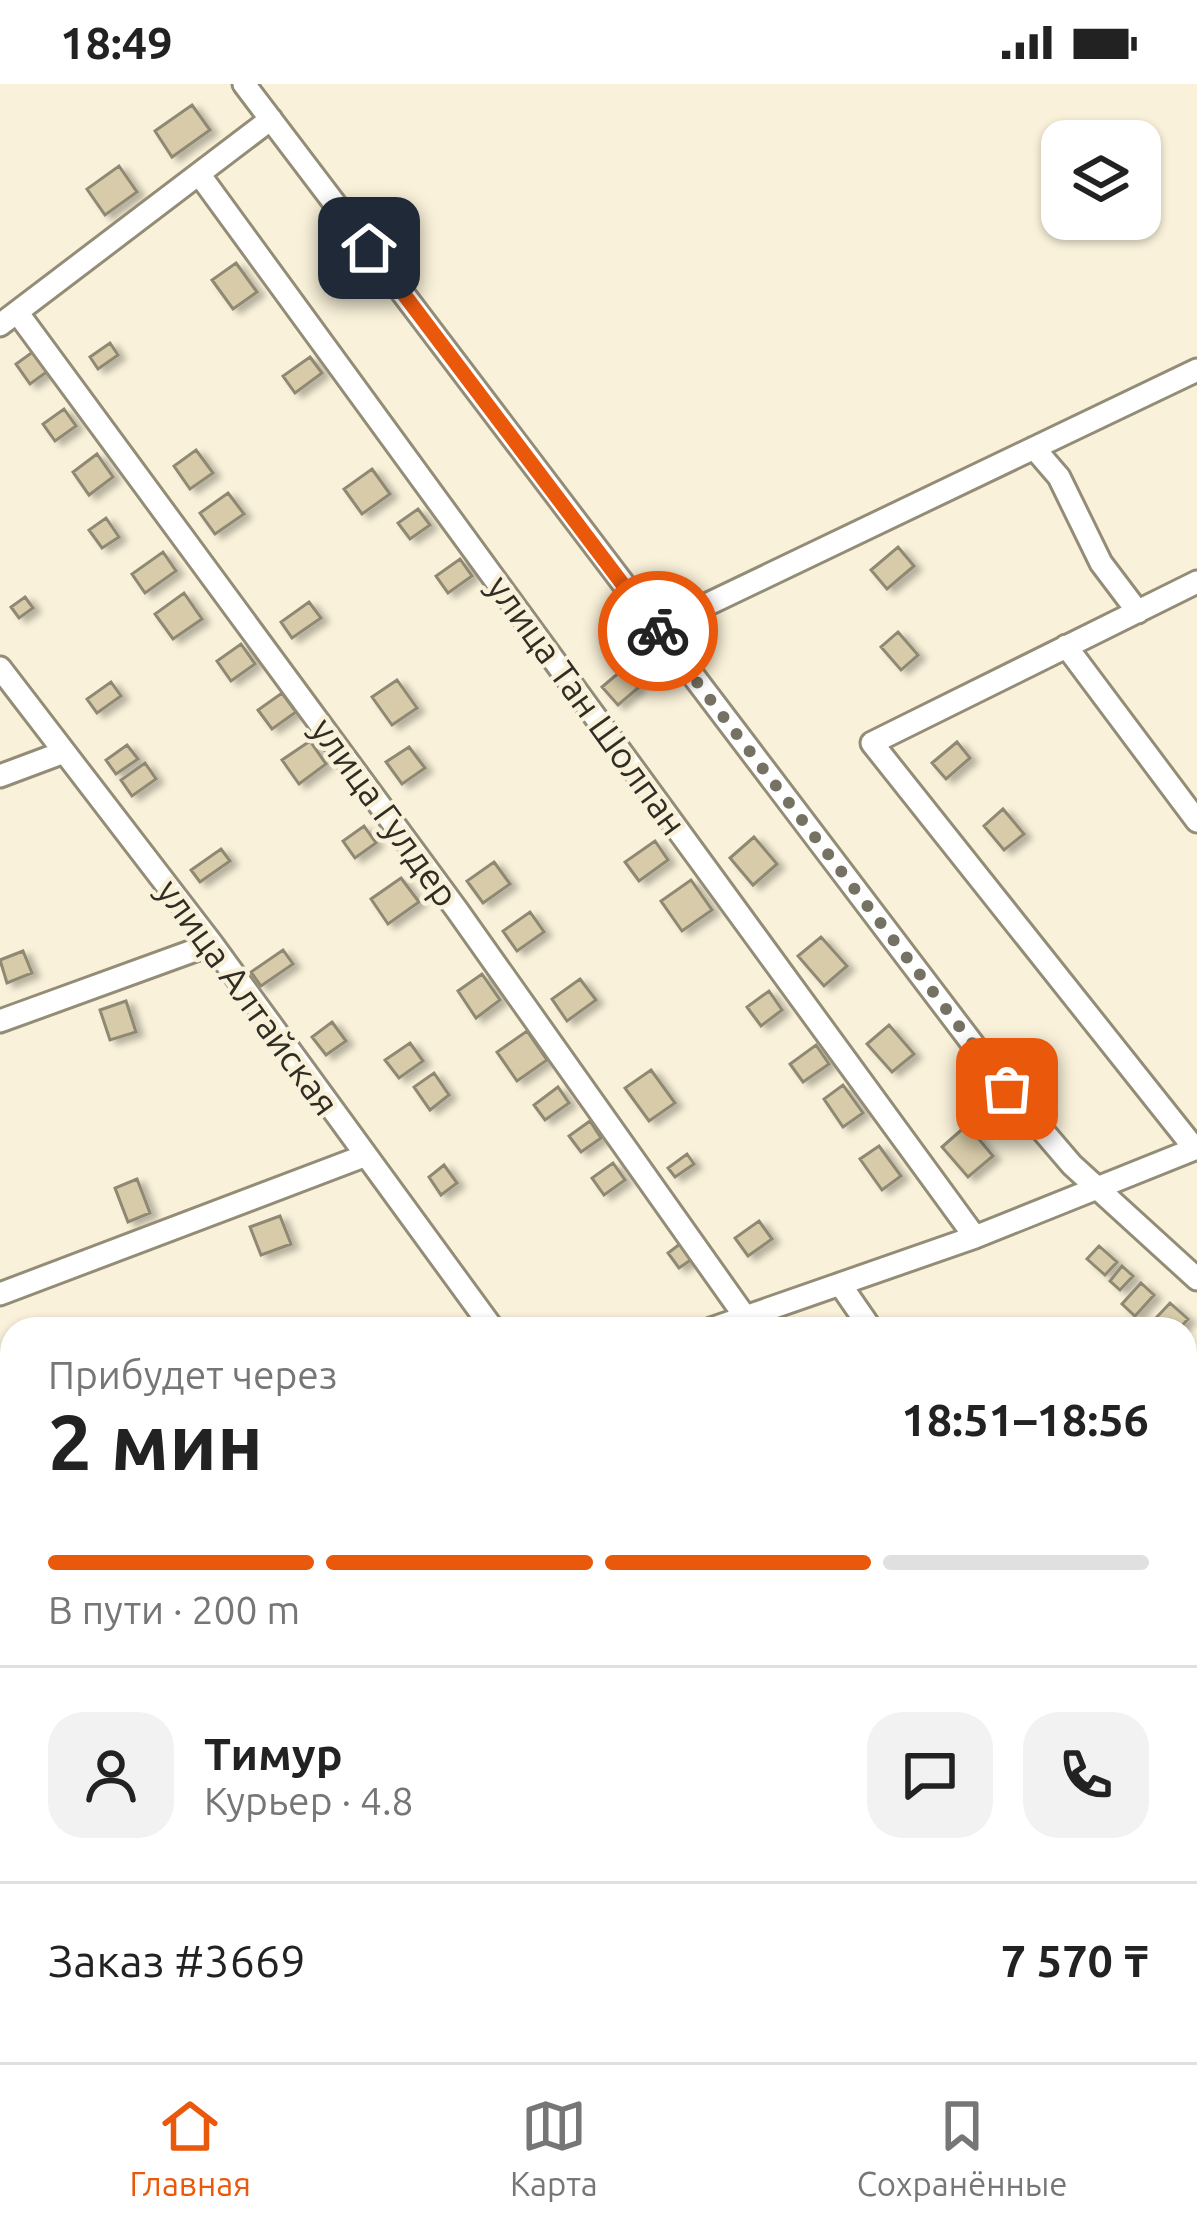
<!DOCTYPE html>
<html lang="ru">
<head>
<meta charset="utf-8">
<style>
  :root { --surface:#fff; --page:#f2f2f2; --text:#222; --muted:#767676; --line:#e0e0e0; --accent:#ea580c }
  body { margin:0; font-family:Ubuntu,sans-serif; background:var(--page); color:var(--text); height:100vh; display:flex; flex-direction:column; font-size:45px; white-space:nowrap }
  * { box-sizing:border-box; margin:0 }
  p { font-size:39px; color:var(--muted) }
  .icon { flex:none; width:66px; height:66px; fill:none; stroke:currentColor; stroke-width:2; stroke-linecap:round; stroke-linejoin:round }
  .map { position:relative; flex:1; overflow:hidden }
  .drawer { position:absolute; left:0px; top:1233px; width:1197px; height:747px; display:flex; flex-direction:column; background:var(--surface); border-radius:36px 36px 0 0; box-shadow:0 3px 9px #0004 }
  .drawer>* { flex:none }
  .tools { position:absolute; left:1041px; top:36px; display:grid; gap:24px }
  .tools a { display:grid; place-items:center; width:120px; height:120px; border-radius:24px; background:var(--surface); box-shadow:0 3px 9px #0004; font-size:60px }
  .pin { position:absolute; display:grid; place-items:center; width:102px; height:102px; color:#fff; margin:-51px; border-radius:24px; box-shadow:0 6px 18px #0006 }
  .courier { position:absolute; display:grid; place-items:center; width:120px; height:120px; margin:-60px; border:9px solid #ea580c; border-radius:50%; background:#fff; color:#222; box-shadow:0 3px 15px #0007 }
  .headline em { font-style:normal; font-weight:700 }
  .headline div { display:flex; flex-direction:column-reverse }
  .headline { display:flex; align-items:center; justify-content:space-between; height:204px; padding:0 48px }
  h1 { font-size:78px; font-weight:700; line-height:90px }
  .bar { display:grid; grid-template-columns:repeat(4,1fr); gap:18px 12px; align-content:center; height:144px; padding:0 48px }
  .bar i { height:15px; border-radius:9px; background:var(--line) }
  .bar .selected { background:var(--accent) }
  .bar p { grid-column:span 4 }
  .line { display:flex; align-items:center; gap:30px; padding:0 48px; border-top:3px solid var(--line) }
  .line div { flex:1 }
  .round { display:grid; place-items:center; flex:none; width:126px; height:126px; border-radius:36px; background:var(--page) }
  .status { display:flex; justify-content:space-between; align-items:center; height:84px; padding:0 60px; background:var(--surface); direction:ltr }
  .status svg { height:33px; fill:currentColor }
  .dock { display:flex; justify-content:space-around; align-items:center; height:168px; border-top:3px solid var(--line); background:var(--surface); font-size:33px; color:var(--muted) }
  .dock a { display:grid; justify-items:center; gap:6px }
  .dock .selected { color:var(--accent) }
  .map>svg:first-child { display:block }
  .building { fill:#d7cba9; stroke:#8f8873; stroke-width:3; filter:url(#shadow) }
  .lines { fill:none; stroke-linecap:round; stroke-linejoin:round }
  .minor-casing { stroke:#938c76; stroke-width:27 }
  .minor { stroke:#fff; stroke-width:21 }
  .done { stroke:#767263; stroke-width:12; stroke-dasharray:0 21.6 }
  .route { stroke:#ea580c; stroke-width:15 }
  .labels { text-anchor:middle; stroke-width:9; stroke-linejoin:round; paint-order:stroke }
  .street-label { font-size:36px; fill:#302d24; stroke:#f9f1d9 }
</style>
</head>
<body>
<div class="status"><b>18:49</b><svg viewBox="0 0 49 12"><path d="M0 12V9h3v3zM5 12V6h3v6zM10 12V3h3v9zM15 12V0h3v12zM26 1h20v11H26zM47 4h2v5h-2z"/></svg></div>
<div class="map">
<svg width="1197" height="1978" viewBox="0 0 1197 1978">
  <defs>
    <filter id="shadow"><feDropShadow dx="7" dy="4" stdDeviation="3" flood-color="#0004"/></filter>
  </defs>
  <rect width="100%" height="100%" fill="#f9f1d9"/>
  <!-- building -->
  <path class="building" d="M192 21 210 46 172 73 155 47Z
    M119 82 137 108 105 131 87 105Z
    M236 179 257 208 233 225 212 196Z
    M110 259 118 271 98 285 90 273Z
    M34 267 48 287 30 300 16 280Z
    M310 273 322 289 295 309 283 292Z
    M64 325 76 342 55 357 43 340Z
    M196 366 213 389 190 405 174 382Z
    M97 370 113 393 89 411 73 388Z
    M372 385 390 410 362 430 344 405Z
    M228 409 244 430 215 450 200 429Z
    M418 425 430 441 410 455 398 439Z
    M106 434 119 453 102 464 89 446Z
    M898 463 914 482 887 505 871 486Z
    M163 468 176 487 145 509 132 490Z
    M460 475 472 492 448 509 436 492Z
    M184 509 202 535 173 555 155 530Z
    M25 513 33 524 19 534 11 523Z
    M309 518 321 534 292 554 281 538Z
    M898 548 918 571 901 586 881 563Z
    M241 560 255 580 231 597 217 577Z
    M622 586 638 604 618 621 602 603Z
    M397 596 417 624 392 641 372 613Z
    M111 598 121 612 97 629 87 615Z
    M282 609 296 628 272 645 258 626Z
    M310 657 326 680 299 700 282 676Z
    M957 658 970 674 946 695 932 679Z
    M127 661 138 675 116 690 106 676Z
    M409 663 425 684 402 700 386 678Z
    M145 679 156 695 132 712 121 696Z
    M1003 725 1024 750 1004 766 984 742Z
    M364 742 376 759 355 774 343 757Z
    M754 753 777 780 753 801 730 774Z
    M655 757 668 776 639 797 625 778Z
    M221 765 230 777 200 798 191 786Z
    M494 778 510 800 483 819 467 797Z
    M401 794 419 818 388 840 371 815Z
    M691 796 712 826 682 847 661 817Z
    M530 828 544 848 517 867 503 847Z
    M821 853 847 882 824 902 798 872Z
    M283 866 293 880 261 902 251 888Z
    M23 867 32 889 7 899 0 876Z
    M482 890 500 916 476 934 458 907Z
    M580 895 596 916 567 937 552 915Z
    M769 907 782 926 761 942 747 923Z
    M126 917 136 948 110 956 100 926Z
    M332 938 346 957 326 971 312 953Z
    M889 941 914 970 892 988 867 960Z
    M527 947 547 976 517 997 497 968Z
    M410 959 423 977 399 994 385 976Z
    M816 961 829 980 803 998 790 980Z
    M651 986 675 1019 649 1037 625 1004Z
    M434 989 449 1011 430 1026 414 1003Z
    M843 1001 863 1029 843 1043 824 1015Z
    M558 1003 569 1019 545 1036 534 1021Z
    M590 1037 601 1054 581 1068 569 1052Z
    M967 1041 993 1072 968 1093 942 1063Z
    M879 1062 901 1092 882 1106 860 1075Z
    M687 1070 694 1080 675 1093 668 1084Z
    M613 1079 625 1096 604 1111 592 1094Z
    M444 1081 457 1099 441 1111 429 1093Z
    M137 1095 150 1129 128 1138 115 1104Z
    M280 1132 291 1160 261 1171 250 1143Z
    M759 1137 772 1155 748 1172 735 1154Z
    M684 1157 695 1173 679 1184 668 1169Z
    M1099 1162 1117 1178 1105 1191 1087 1175Z
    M1122 1182 1133 1192 1120 1206 1110 1197Z
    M1141 1199 1154 1211 1135 1232 1122 1220Z
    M1170 1219 1188 1235 1179 1245H1165L1154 1236Z
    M1195 1593 1197 1616 1185 1629V1604Z
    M1194 1821 1197 1850 1185 1862V1831Z
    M0 1941 12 1952V1968H22L14 1978H0Z
    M533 1968H548L558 1977 524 1978Z
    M844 1968 853 1975 860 1968H964L975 1978H835Z"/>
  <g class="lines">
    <defs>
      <path id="minor" d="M244 0 1007 1005 1072 1081 1197 1195
        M199 90 975 1153
        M17 228 457 826 746 1234
        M0 241 271 35
        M1034 364 1059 393 1101 479 1138 528
        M656 545 1197 286
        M1066 562 1197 737
        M0 584 212 860 493 1245
        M0 692 64 668
        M0 937 212 860
        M1195 1065 872 659 1197 498
        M840 1200 871 1245
        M0 1210 364 1072
        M711 1245 975 1153 1197 1064
        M0 1489 12 1485
        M0 1549 12 1561
        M1185 1556 1197 1567
        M1185 1903 1197 1914
        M0 1910 12 1921
        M64 1968 77 1978
        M455 1968 466 1978
        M585 1978 594 1968"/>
    </defs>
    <!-- minor casing -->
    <use href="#minor" class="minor-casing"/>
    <!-- minor -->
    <use href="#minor" class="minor"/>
  </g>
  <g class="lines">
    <!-- done -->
    <path class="done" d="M658 547 1007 1005"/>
    <!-- route -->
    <path class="route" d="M369 164 658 547"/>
  </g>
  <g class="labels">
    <!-- street labels -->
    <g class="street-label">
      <text transform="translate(587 621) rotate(54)" y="13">улица Тан Шолпан</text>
      <text transform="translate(385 728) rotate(54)" y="13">улица Гулдер</text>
      <text transform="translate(248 913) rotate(54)" y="13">улица Алтайская</text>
    </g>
  </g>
</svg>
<div class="tools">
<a><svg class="icon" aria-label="layers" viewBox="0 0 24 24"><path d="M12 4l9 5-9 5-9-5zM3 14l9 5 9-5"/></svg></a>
</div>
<div class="pin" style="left:1007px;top:1005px;background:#ea580c"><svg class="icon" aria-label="bag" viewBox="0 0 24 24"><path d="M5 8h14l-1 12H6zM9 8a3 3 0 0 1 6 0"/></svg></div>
<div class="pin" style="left:369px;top:164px;background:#1f2937"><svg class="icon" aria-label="home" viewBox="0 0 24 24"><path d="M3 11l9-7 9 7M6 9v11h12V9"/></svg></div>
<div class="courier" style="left:658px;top:547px"><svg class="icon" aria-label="bike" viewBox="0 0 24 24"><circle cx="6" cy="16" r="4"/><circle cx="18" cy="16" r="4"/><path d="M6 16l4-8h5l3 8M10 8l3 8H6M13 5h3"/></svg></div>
<section class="drawer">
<div class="headline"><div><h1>2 мин</h1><p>Прибудет через</p></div><em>18:51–18:56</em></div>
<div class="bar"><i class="selected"></i><i class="selected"></i><i class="selected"></i><i></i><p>В пути · 200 m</p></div>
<div class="line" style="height:216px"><a class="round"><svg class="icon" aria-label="person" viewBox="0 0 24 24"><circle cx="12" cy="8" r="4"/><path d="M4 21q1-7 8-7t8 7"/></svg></a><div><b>Тимур</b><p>Курьер · 4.8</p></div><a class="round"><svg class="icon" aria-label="chat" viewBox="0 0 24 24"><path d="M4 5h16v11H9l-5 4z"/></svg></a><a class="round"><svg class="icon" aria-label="phone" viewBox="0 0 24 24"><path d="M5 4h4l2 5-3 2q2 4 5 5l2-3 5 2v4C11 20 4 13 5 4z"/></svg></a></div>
<div class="line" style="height:156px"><div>Заказ #3669</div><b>7 570 ₸</b></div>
</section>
</div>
<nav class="dock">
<a class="selected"><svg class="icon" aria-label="home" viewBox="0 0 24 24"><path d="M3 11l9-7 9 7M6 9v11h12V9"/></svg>Главная</a>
<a><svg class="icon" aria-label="map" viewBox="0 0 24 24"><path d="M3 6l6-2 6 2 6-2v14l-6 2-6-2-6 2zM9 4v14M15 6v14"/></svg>Карта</a>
<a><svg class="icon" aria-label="saved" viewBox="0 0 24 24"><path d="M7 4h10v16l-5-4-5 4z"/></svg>Сохранённые</a>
</nav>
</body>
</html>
